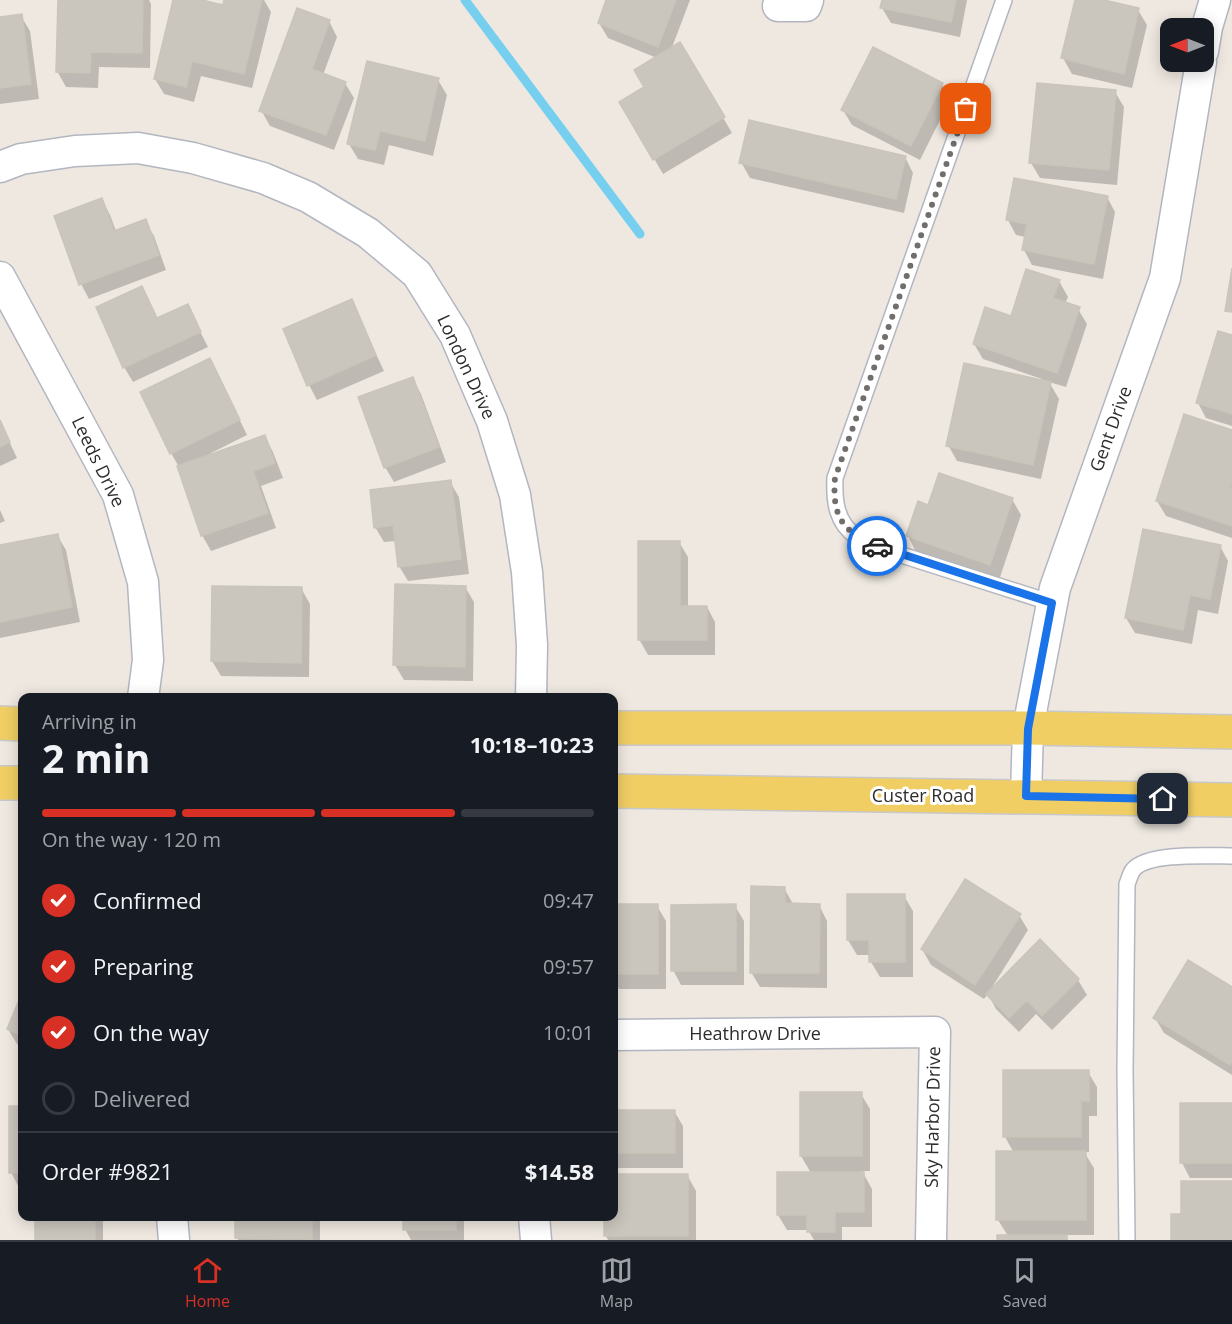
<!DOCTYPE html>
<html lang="en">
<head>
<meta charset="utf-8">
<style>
  :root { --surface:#171b24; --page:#20242c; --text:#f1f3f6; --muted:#9ea1a6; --line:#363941; --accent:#d93025 }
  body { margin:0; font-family:"Open Sans",sans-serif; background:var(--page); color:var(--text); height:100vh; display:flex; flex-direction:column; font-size:22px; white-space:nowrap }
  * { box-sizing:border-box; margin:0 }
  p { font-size:20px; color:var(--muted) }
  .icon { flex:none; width:33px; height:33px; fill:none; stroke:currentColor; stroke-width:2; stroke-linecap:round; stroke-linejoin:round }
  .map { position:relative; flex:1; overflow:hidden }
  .sheet { position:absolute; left:18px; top:693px; width:600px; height:528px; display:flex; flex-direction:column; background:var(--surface); border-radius:12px; box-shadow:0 3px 15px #0003 }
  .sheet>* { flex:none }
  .needle { width:39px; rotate:270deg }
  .controls { position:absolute; left:1160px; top:18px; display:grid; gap:12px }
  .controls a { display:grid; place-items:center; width:54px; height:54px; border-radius:12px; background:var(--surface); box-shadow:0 3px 15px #0003; font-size:30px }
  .pin { position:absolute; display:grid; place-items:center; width:51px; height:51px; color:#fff; margin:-26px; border-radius:12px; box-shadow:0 3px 9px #0006 }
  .courier { position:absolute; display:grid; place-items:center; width:60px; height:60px; margin:-30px; border:4px solid #1a73e8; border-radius:50%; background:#fff; color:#222; box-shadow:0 2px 8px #0007 }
  .summary em { font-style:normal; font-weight:700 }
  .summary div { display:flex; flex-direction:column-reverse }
  .summary { display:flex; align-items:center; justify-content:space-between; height:102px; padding:0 24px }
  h1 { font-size:39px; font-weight:700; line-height:45px }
  .bar { display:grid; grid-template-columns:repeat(4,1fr); gap:9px 6px; align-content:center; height:72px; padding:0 24px }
  .bar i { height:8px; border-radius:4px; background:var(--line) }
  .bar .current { background:var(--accent) }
  .bar p { grid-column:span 4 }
  .line { display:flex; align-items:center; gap:15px; padding:0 24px; border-top:2px solid var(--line) }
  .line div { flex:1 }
  ol { padding:0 24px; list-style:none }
  li { display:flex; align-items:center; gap:18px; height:66px }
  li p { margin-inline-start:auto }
  li .icon { padding:6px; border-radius:50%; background:var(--accent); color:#fff; stroke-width:4 }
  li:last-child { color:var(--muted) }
  li i { width:33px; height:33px; border:3px solid var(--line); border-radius:50% }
  .tabs { display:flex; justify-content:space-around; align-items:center; height:84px; border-top:2px solid var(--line); background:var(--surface); font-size:16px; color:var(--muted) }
  .tabs a { display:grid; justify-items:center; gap:3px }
  .tabs .current { color:var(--accent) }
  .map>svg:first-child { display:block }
  .shadow { fill:#0003 }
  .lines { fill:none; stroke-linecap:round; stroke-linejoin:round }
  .stream { stroke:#76cfee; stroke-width:9 }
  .building { fill:#cac6be; stroke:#cac4b9; stroke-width:1.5 }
  .lane-casing { stroke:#b3b6c0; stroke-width:18 }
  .street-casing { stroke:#b3b6c0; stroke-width:33 }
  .primary-casing { stroke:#c8c8c8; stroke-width:36 }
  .lane { stroke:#fff; stroke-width:15 }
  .street { stroke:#fff; stroke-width:30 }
  .primary { stroke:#f0ce64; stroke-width:33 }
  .done { stroke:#716e6c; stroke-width:6; stroke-dasharray:0 10.8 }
  .route { stroke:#1a73e8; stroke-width:8 }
  .labels { text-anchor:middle; stroke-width:6; stroke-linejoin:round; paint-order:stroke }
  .street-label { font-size:18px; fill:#2d2d2d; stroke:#fff }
</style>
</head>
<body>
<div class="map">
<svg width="1232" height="1240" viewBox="0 0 1232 1240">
  <rect width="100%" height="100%" fill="#eee8e0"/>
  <!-- shadow -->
  <path class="shadow" d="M59 0H149L151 4 150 68 99 67 98 88 66 87 57 71Z
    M175 0H196L224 7 225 0H264L271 12 252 88 201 76 194 102 164 94 155 79Z
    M608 0H690L671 50 680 44 732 133 663 174 621 102 646 87 657 58 608 38 599 23Z
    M884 0H967L960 37 891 23 882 8Z
    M1077 0H1098L1138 10 1147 25 1132 88 1072 74 1063 58Z
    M21 16 30 31 39 99 0 104V18Z
    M329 21 337 37 323 75 345 83 354 98 334 150 270 126 261 110Z
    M438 80 447 95 433 156 389 145 384 165 358 159 349 144Z
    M942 84 950 100 920 160 852 125 843 110Z
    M1115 92 1124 107 1117 185 1040 178 1031 163Z
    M905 157 913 173 904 213 750 178 741 162Z
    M1107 197 1115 212 1103 279 1032 265 1024 250 1026 237 1016 235 1008 220Z
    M102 200 110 215 116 231 145 221 154 236 166 270 89 299 81 284Z
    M1059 281 1068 297 1065 304 1078 309 1087 324 1066 387 1049 382 1059 399 1041 479 957 461 948 445 1042 379 983 359 974 344Z
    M351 301 384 371 317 400 309 385Z
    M187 306 208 347 133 382 124 367 157 320Z
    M1232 337V426L1206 418 1198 403Z
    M218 375 247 435 211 453 212 455 265 437 273 452 283 478 261 486 276 528 211 551 202 535 179 467 171 453Z
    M412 378 421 394 446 462 394 482 385 467Z
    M0 422 17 458 0 466Z
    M1232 432V538L1166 516 1157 501Z
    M450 482 459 497 469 574 408 581 399 566 396 541 384 542 375 527Z
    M1012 499 1021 515 999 580 916 552 908 536 929 507Z
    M0 510 5 521 0 523Z
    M57 535 66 550 80 622 0 638V547Z
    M679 542 688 557V607H707L715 622V655H648L639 639Z
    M1220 546 1228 561 1218 614 1198 610 1192 644 1135 633 1126 618Z
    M465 587 474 602 473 681 404 680 395 665Z
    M301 588 310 604 309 677 221 676 212 661Z
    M784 888 793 904 819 905 827 921V988L760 987 751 972Z
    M848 896H904L913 911V977H880L871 962V955H857L848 940Z
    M614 906H657L666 921V989H619L614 979Z
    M735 906 744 921V985H681L673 970Z
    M1019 915 1028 930 991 989 1078 980 1087 995 1052 1030 1036 1014 1019 1032 996 1009 988 994 984 999 931 965 922 949Z
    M1232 989V1075L1164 1033 1155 1018Z
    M22 997V1047L17 1044 8 1029Z
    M1088 1072 1097 1087V1116H1089V1152H1084L1094 1168V1235H1065L1068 1240H999L1008 1236 998 1220 1014 1153 1005 1137Z
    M801 1094H861L870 1109V1171H862L872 1189V1227H842V1240H814L808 1230H787L778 1215V1173H811L801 1156Z
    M1232 1105V1178H1190L1182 1163Z
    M11 1108H22V1188H19L11 1172Z
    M614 1111H674L683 1126V1168H614Z
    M614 1175H687L696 1191V1240H608L606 1236 614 1216Z
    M37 1216H103V1240H37Z
    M237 1216H320V1240H238Z
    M405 1216H480V1219H464V1240H411L405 1229Z"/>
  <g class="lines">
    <!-- stream -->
    <path class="stream" d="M465 0 640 234"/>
  </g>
  <!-- building -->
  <path class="building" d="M58 0H143L142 53 91 52 90 73 56 72Z
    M173 0H202L223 5 224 0H262L244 74 192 61 186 87 154 79Z
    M606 0H676L658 47 598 23Z
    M882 0H956L951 22 880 8Z
    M1075 0H1104L1139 8 1124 74 1061 58Z
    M297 8 330 20 312 69 346 82 326 135 259 111Z
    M22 14 31 84 0 88V17Z
    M680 42 725 117 653 160 619 102 644 87 634 70Z
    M873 47 943 83 911 146 841 110Z
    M367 61 439 78 425 141 380 131 375 150 347 144Z
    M1037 83 1116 90 1109 170 1029 163Z
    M749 120 906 156 896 199 739 163Z
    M1014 178 1108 196 1094 264 1022 250 1027 224 1006 220Z
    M102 198 114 231 146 219 159 255 79 285 54 216Z
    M1232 268V312L1225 311Z
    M1026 269 1060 280 1053 298 1080 307 1057 373 973 344 985 307 1011 316Z
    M142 286 157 318 188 304 201 332 123 368 96 307Z
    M352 299 376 355 307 386 283 329Z
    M1218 331 1232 335V414L1196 403Z
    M210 358 240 420 170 454 140 392Z
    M964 363 1051 382 1033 465 946 446Z
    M413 377 439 447 384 468 358 397Z
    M1184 414 1232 430V481L1230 488H1232V526L1156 501Z
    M0 420 10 442 0 447Z
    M265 435 275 463 253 471 268 513 201 536 177 466Z
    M939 473 1013 498 990 565 906 536 918 501 928 505Z
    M451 480 461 559 398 567 393 525 374 528 370 490Z
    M1143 529 1221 545 1210 599 1190 595 1183 630 1125 618Z
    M58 534 72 607 0 622V545Z
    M638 541H680V606H707V640H638Z
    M395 584 466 586 465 667 393 665Z
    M212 586 302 587 301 663 211 661Z
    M965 879 1021 914 975 985 921 949Z
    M751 886 785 887V903L820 904 819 973H750Z
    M847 894H905V962H869V940H847Z
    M614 904H658V974H614Z
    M736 904V971H671V905Z
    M1040 939 1079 979 1042 1016 1027 1000 1009 1018 986 994Z
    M1188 960 1232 987V1061L1230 1065 1153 1018Z
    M22 993V1036L7 1029Z
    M1003 1070H1089V1101H1081V1137H1003Z
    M800 1092H862V1156H800Z
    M1180 1103H1232V1163H1180Z
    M9 1106H22V1173H9Z
    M614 1110H675V1153H614Z
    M996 1151H1086V1220H996Z
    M777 1172H864V1212H835V1232H807V1215H777Z
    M614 1174H688V1236H604V1216H614Z
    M1181 1181H1232V1240H1171V1214H1181Z
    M35 1216H95V1240H35Z
    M235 1216H312V1239L235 1238Z
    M403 1216H456V1230H403Z
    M997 1235H1067V1240H997Z"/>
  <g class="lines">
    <defs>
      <path id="lane" d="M1004 0 835 478C834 501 836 523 857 537 864 542 875 545 883 549L1052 603
        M1127 1240 1125 1071 1127 884C1129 880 1130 874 1133 870 1147 852 1209 856 1232 856"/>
      <path id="street" d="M778 6H806L808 0
        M1203 51 1207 27 1215 0
        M0 167 21 159 75 151 138 148 193 158 263 178 308 197 368 233 417 274 455 335 492 421 515 495 527 572 532 645 531 698
        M0 277 118 495 143 582 148 660 143 698
        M1026 796 1028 728 1055 588 1165 278 1201 62
        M614 1035 935 1032 931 1240
        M172 1216 174 1240
        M534 1216 536 1240"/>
      <path id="primary" d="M0 723 22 724
        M614 728H1028L1232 732
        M0 783H22
        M614 791 1232 800"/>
    </defs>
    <!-- lane casing -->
    <use href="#lane" class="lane-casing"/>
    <!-- street casing -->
    <use href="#street" class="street-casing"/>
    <!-- primary casing -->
    <use href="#primary" class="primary-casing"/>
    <!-- lane -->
    <use href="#lane" class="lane"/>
    <!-- street -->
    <use href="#street" class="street"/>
    <!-- primary -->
    <use href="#primary" class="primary"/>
  </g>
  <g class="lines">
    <!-- done -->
    <path class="done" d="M877 546C842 531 832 517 835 478L966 109"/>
    <!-- route -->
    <path class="route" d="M877 546 1052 603 1028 729 1026 796 1163 799"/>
  </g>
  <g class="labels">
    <!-- street labels -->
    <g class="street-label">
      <text transform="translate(466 367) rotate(65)" y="6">London Drive</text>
      <text transform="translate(1111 429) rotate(-70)" y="6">Gent Drive</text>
      <text transform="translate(98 462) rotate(64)" y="6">Leeds Drive</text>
      <text x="923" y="802">Custer Road</text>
      <text x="755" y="1040">Heathrow Drive</text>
      <text transform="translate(933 1117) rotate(-89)" y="6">Sky Harbor Drive</text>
    </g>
  </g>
</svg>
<div class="controls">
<a><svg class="needle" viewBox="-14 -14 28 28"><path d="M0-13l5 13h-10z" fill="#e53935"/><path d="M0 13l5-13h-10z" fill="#9ea1a6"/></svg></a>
</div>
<div class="pin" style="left:966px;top:109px;background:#ea580c"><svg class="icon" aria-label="bag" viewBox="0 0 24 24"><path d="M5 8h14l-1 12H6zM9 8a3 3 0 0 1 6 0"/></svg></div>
<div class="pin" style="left:1163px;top:799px;background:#1f2937"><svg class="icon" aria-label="home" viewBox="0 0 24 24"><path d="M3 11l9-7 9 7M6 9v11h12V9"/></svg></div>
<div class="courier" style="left:877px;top:546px"><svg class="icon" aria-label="car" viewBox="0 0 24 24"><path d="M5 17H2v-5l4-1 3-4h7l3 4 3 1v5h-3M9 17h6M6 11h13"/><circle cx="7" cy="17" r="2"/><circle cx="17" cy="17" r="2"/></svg></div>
<section class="sheet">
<div class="summary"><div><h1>2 min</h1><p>Arriving in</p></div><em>10:18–10:23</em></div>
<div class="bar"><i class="current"></i><i class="current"></i><i class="current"></i><i></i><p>On the way · 120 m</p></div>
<ol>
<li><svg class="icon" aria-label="check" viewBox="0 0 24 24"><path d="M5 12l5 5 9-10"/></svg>Confirmed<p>09:47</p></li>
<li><svg class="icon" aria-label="check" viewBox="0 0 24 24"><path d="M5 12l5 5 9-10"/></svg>Preparing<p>09:57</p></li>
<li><svg class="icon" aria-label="check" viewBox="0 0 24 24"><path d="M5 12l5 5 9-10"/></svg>On the way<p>10:01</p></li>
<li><i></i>Delivered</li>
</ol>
<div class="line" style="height:78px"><div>Order #9821</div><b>$14.58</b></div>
</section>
</div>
<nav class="tabs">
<a class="current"><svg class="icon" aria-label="home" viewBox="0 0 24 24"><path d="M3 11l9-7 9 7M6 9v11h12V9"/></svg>Home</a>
<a><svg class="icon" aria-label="map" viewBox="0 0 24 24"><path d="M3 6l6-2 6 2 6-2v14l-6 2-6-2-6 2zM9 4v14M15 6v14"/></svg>Map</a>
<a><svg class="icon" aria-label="saved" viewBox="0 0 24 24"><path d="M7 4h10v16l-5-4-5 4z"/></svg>Saved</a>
</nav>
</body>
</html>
